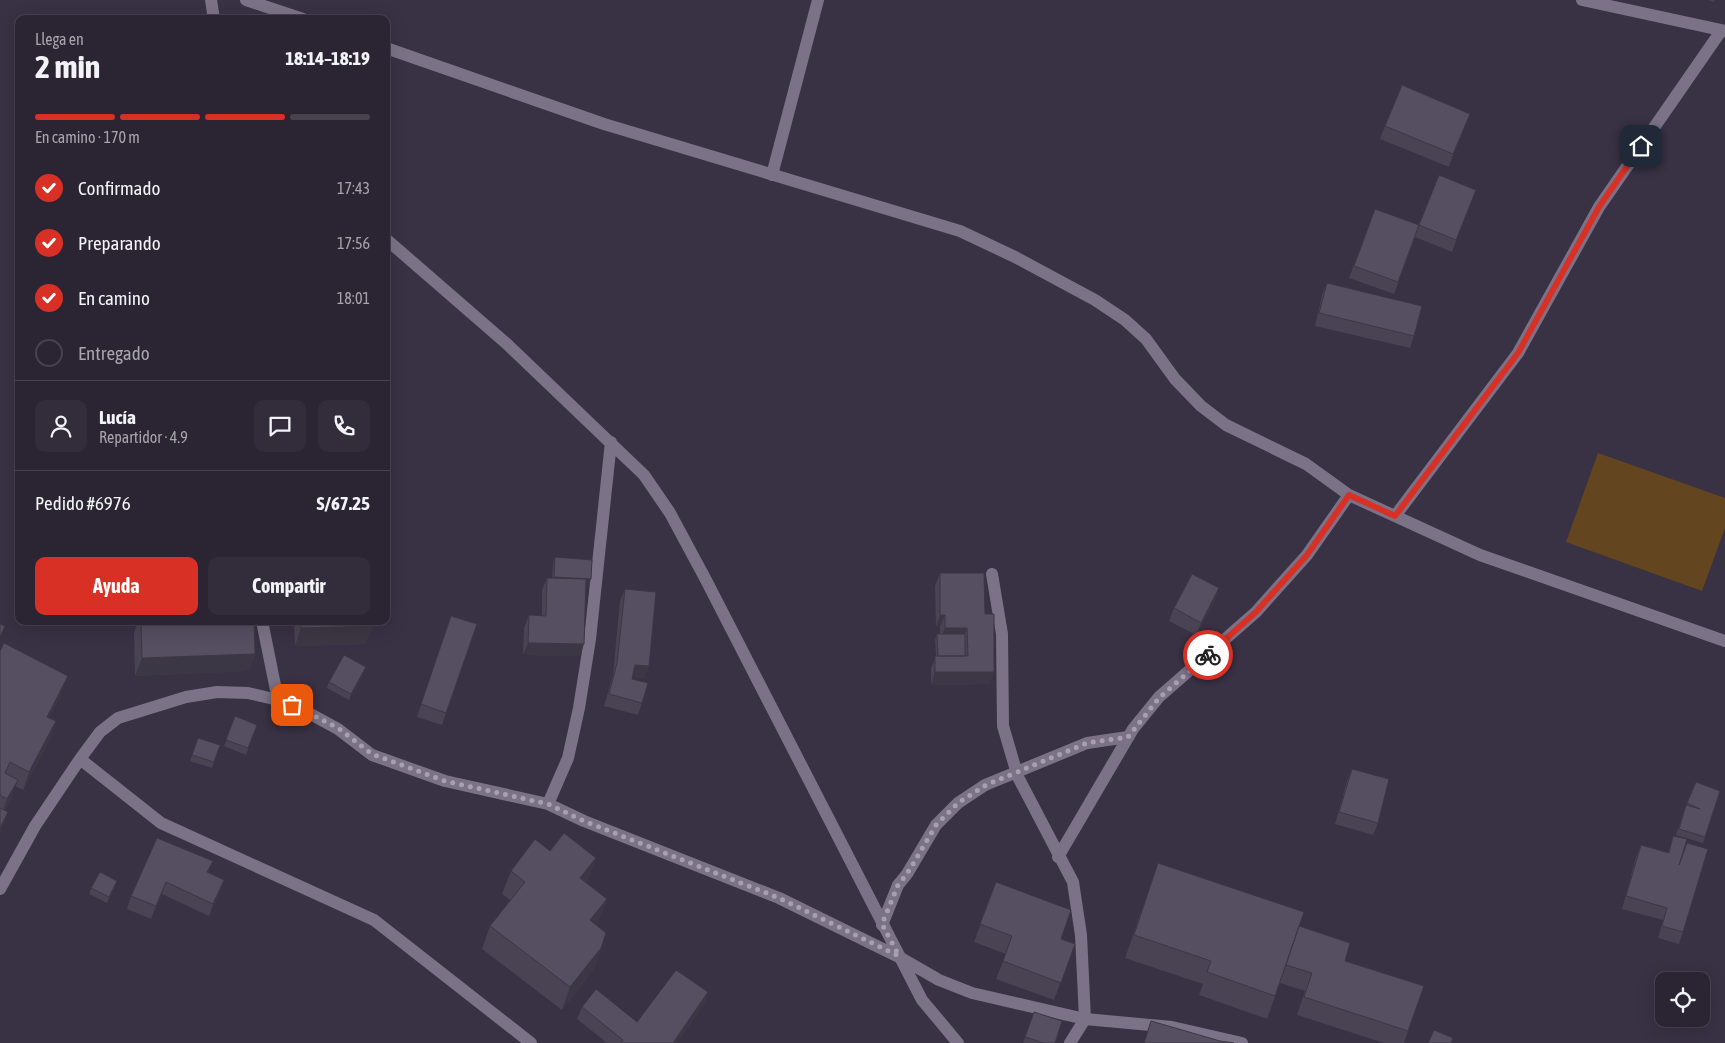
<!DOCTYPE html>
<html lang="es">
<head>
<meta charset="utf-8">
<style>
  :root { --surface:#2b2533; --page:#332d3b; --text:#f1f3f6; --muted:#a6a5ac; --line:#47424e; --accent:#d93025 }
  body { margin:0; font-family:"Asap Condensed",sans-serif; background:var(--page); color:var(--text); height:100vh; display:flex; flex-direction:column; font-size:19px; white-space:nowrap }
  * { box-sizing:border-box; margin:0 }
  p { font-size:16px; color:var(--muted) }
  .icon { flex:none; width:28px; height:28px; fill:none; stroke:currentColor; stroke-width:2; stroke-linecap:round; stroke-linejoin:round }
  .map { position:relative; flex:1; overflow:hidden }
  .details { position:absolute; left:15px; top:15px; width:375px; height:610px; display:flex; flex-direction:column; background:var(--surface); border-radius:10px; box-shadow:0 5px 20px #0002,0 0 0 1px var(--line) }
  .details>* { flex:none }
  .buttons { position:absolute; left:1655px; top:972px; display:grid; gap:10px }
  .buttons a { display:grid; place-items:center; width:55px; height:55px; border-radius:10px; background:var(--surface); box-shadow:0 5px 20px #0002,0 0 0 1px var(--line); font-size:25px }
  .pin { position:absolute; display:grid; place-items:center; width:42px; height:42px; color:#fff; margin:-21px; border-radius:10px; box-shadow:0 2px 8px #0006 }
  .courier { position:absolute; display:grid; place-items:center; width:50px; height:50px; margin:-25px; border:4px solid #d93025; border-radius:50%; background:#fff; color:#222; box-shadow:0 1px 6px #0007 }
  .overview em { font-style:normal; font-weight:700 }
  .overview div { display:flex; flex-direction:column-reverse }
  .overview { display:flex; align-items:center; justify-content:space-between; height:85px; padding:0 20px }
  h1 { font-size:32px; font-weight:700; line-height:38px }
  .bar { display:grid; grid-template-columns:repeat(4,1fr); gap:8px 5px; align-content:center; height:60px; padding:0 20px }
  .bar i { height:6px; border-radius:4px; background:var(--line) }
  .bar .current { background:var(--accent) }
  .bar p { grid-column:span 4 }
  .line { display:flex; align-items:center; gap:12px; padding:0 20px; border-top:1px solid var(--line) }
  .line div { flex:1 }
  .round { display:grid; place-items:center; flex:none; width:52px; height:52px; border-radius:10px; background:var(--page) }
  ol { padding:0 20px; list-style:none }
  li { display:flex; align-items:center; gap:15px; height:55px }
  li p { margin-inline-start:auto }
  li .icon { padding:5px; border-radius:50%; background:var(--accent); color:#fff; stroke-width:4 }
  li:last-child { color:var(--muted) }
  li i { width:28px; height:28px; border:2px solid var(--line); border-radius:50% }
  .primary-button { display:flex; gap:10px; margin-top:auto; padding:10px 20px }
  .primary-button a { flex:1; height:58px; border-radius:10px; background:var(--accent); color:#fff; font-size:20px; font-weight:700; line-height:58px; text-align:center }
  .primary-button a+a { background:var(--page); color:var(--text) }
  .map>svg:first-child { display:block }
  .green { fill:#63451f }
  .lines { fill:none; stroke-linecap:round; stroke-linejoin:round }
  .lane { stroke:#7b7287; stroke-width:12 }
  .street { stroke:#7b7287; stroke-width:12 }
  .wall { fill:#4a4353 }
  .shaded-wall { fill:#3c3744 }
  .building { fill:#564e61; stroke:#3c3744 }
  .done { stroke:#a6a0af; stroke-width:5; stroke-dasharray:0 9 }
  .route { stroke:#d93025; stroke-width:6 }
</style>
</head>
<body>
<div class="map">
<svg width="1725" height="1043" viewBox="0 0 1725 1043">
  <rect width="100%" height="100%" fill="#393144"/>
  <!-- green -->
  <path class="green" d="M1598 453 1725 498V528L1702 591 1566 542Z"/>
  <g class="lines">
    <!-- lane -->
    <path class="lane" d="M211 0 214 19
      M262 621 278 700
      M882 925 898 885 907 874 936 825 958 803 985 785 1087 743 1128 737"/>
    <!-- street -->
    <path class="street" d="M246 0 303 19
      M1582 0 1725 31
      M386 48 604 124 960 231 1015 257 1095 300 1125 320 1146 339 1175 379 1201 406 1226 425 1306 464 1349 495 1480 555 1725 641
      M772 175 818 0
      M386 239 507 344 644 475 670 513 706 580 922 1000 958 1043
      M1395 516 1518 353 1599 207 1721 31
      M992 574 1002 634 1003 726 1018 777 1073 882 1081 935 1085 1019 1070 1043
      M80 759 161 823 374 920 531 1043
      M548 804 568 758 579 708 590 639 611 442
      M1058 857 1133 729 1159 697 1256 612 1307 555 1349 495
      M0 889 35 826 80 759 100 732 118 718 186 697 217 692 248 693 278 700 305 711 338 729 372 755 445 781 548 804 584 821 779 898 899 957 939 980 972 993 1085 1019 1172 1027 1242 1043"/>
  </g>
  <!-- wall -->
  <path class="wall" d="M1708 0H1715L1713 2Z
    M1470 114 1449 167 1380 139 1385 126Z
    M1476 190 1452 252 1415 237 1394 294 1349 278 1375 209 1419 225Z
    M1327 283 1414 336 1410 348 1315 326 1322 295Z
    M555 557 588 586 586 585 580 656 523 655 524 628 529 615 542 616V590L547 578H552L553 564Z
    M940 573 985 614 994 672 990 684 931 685V668L936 656 935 640 937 634H940V627H936L935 586Z
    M625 589 649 666 644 678 632 677V679L642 703 638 715 604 706 613 675 620 601Z
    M1215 601 1196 635 1169 621 1174 608Z
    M451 616 477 624 442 725 417 717Z
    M138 621H254L255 654 249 671 135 676 134 633Z
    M294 621H372L366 644 295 646Z
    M0 651 61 694 49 718 56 721 50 739 23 790 15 786 11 798 5 810 8 812 0 832Z
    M364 674 349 700 327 688 329 682Z
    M235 716 257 725 246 755 224 746Z
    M198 738 220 745 212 768 190 761Z
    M1352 769 1378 823 1373 835 1335 824 1347 781Z
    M1696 782 1720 791 1703 843 1676 835 1684 811Z
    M1673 836 1680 864 1683 932 1679 944 1658 938 1663 920 1622 909 1636 857 1641 845 1668 853Z
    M550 851 596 858 587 881 586 883 607 899 598 922 596 925 601 948 593 971 562 1010 482 949 490 926 510 900 502 894 511 871Z
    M213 861 208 872 224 880 220 893 209 916 162 894 151 919 127 909 131 896Z
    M1158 863 1299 926 1345 961 1424 986 1404 1043H1384L1297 1015 1305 991 1280 983 1267 1019 1199 995 1203 984 1125 958Z
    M996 882 1061 939 1075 944 1054 1000 996 979 1006 954 974 942Z
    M115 887 107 903 89 894 91 888Z
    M708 992 704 1004 677 1043H607L577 1019 582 1007 637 1022Z
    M1034 1012 1055 1043H1023Z"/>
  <!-- shaded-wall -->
  <path class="shaded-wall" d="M1470 114 1466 126 1449 167 1453 154Z
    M554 577 591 579 588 586 552 583Z
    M1219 588 1215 601 1196 635 1201 623Z
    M940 615H945L940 627H936Z
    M373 626 366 644 295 646 301 628Z
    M945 628H967L963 640H940Z
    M528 643 584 644 580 656 523 655Z
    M255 654 249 671 135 676 142 658Z
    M635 665 649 666 644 678 631 677Z
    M366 667 364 674 349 700 351 694Z
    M935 672H994L990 684 931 685Z
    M68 676 61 694 41 734 47 717Z
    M56 721 50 739 23 790 29 772Z
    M18 780 11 798 1 817 7 799Z
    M8 812 1 829 0 832V828Z
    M596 858 587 881 571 901 580 878Z
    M224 880 220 893 209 916 213 904Z
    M117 881 115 887 107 903 109 897Z
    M166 882 162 894 151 919 156 906Z
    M607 899 598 922 581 943 590 920Z
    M601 948 593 971 562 1010 570 987Z
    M708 992 704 1004 677 1043H673Z"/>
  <!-- building -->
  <path class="building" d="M1402 85 1470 114 1453 154 1385 126Z
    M1439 175 1476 190 1456 240 1419 225Z
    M1375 209 1419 225 1398 282 1354 266Z
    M1327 283 1422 306 1414 336 1319 313Z
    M555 557 592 560 591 579 554 577Z
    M940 573H984L985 614H994V672H935V656H968L967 628H945V615H940Z
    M1192 574 1219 588 1201 623 1174 608Z
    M547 578 586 579 584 644 528 643 529 615 546 616Z
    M625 589 656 592 649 666 635 665 632 679 648 683 642 703 609 694 617 663Z
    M451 616 477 624 446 713 421 704Z
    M141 621H254L255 654 142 658Z
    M301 621H372L373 626 301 628Z
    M0 624 5 626 0 637Z
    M937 634H965V656H938Z
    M4 643 68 676 47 717 56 721 29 772 10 762 5 773 18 780 7 799 0 795V651Z
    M344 655 366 667 351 694 329 682Z
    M235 716 257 725 248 748 226 740Z
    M198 738 220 745 214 762 192 755Z
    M1352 769 1389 779 1378 823 1339 812Z
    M1696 782 1720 791 1705 837 1679 829 1686 805 1700 809 1687 803Z
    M0 808 8 812 0 828Z
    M564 833 596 858 580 878 607 899 590 920 606 933 601 948 570 987 490 926 525 882 511 871 535 839 550 851Z
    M1673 836 1687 839 1679 865 1687 843 1708 849 1683 932 1662 926 1667 908 1626 896 1641 845 1669 853Z
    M157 838 213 861 207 872 224 880 213 904 166 882 156 906 131 896Z
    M1158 863 1304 912 1275 996 1207 972 1211 961 1134 935Z
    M100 872 117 881 109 897 91 888Z
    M996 882 1071 910 1061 939 1075 944 1061 983 1003 961 1012 936 980 924Z
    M1299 926 1350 943 1345 961 1424 986 1408 1031 1304 997 1312 973 1286 965Z
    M676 970 708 992 673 1043H621L623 1040 582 1007 596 989 637 1022Z
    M1034 1012 1062 1021 1055 1043H1044L1025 1037Z
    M1151 1021 1220 1041 1234 1043H1144Z
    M1434 1030 1453 1038 1451 1043H1428Z"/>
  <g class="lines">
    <!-- done -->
    <path class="done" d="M292 705 338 728 372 754 445 781 548 804 584 821 779 898 899 956 882 924 898 885 907 874 936 825 958 803 986 785 1087 743 1128 737 1159 698 1208 655"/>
    <!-- route -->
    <path class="route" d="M1208 655 1256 612 1307 555 1349 495 1395 516 1518 353 1599 207 1641 146"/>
  </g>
</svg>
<div class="buttons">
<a><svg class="icon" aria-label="locate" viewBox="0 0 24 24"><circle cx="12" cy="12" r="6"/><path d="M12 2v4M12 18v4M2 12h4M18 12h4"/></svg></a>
</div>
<div class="pin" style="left:292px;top:705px;background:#ea580c"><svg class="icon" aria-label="bag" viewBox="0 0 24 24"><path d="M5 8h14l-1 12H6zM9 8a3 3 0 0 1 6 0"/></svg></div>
<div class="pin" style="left:1641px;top:146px;background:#1f2937"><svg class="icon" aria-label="home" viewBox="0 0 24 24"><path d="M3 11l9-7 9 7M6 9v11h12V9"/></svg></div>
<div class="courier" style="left:1208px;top:655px"><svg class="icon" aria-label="bike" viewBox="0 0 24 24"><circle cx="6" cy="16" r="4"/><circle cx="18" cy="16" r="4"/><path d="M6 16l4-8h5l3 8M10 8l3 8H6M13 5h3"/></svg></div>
<section class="details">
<div class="overview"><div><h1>2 min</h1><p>Llega en</p></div><em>18:14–18:19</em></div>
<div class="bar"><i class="current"></i><i class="current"></i><i class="current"></i><i></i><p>En camino · 170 m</p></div>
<ol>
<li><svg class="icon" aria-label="check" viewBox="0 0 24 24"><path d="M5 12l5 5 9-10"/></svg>Confirmado<p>17:43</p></li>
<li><svg class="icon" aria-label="check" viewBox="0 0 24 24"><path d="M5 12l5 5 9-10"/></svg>Preparando<p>17:56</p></li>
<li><svg class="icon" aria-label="check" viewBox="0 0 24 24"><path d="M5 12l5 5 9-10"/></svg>En camino<p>18:01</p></li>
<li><i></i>Entregado</li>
</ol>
<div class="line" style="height:90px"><a class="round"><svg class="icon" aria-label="person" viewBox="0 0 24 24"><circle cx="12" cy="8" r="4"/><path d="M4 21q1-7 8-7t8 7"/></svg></a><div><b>Lucía</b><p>Repartidor · 4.9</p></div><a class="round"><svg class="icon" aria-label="chat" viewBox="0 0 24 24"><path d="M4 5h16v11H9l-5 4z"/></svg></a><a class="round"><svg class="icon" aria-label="phone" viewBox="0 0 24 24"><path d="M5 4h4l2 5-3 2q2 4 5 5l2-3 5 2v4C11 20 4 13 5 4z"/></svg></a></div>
<div class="line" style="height:65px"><div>Pedido #6976</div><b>S/67.25</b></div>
<div class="primary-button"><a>Ayuda</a><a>Compartir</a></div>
</section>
</div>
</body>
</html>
